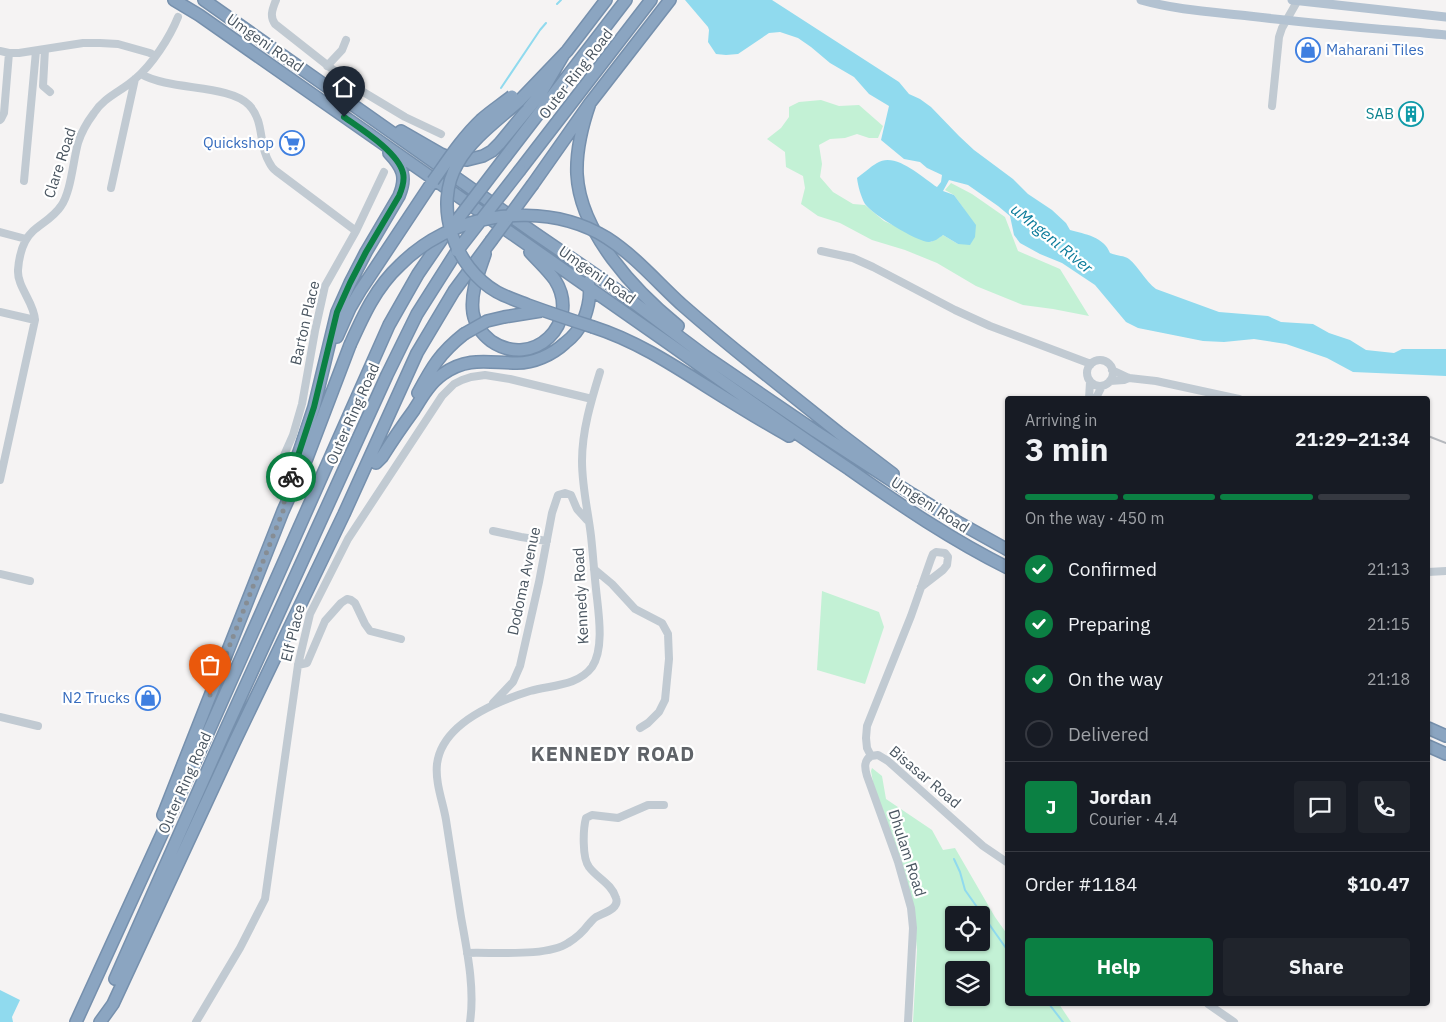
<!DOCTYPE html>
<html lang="en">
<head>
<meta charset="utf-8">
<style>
  :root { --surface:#171b24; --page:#20242c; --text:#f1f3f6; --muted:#9ea1a6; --line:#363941; --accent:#0b8043 }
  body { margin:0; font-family:"IBM Plex Sans",sans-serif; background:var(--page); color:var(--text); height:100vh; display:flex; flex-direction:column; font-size:19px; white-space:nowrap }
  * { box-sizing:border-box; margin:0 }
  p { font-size:16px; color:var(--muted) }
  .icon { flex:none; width:28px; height:28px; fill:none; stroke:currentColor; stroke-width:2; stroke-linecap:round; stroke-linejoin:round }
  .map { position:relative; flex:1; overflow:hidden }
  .sheet { position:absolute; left:1005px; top:396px; width:425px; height:610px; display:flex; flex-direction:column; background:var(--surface); border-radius:5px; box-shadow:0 1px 4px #0004 }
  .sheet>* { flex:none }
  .tools { position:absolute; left:945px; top:906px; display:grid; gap:10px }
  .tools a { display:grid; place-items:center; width:45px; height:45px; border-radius:5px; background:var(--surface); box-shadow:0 1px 4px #0004; font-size:25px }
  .pin { position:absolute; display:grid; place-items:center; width:42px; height:42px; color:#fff; margin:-51px -21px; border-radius:50% 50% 50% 0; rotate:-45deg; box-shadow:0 0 5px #0007 }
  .pin .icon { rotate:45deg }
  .courier { position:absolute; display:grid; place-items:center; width:50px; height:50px; margin:-25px; border:4px solid #0b8043; border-radius:50%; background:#fff; color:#222; box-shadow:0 1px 6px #0007 }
  .overview em { font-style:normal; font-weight:700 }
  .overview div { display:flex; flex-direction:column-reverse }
  .overview { display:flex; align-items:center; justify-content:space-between; height:85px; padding:0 20px }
  h1 { font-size:32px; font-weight:700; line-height:38px }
  .bar { display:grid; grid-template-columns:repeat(4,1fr); gap:8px 5px; align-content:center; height:60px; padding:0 20px }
  .bar i { height:6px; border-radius:4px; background:var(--line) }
  .bar .selected { background:var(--accent) }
  .bar p { grid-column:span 4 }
  .line { display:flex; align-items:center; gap:12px; padding:0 20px; border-top:1px solid var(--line) }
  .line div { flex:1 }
  .round { display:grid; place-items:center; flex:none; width:52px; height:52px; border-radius:5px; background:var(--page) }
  ol { padding:0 20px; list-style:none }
  li { display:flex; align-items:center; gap:15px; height:55px }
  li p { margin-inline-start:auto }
  li .icon { padding:5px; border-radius:50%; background:var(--accent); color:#fff; stroke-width:4 }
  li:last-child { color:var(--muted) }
  li i { width:28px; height:28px; border:2px solid var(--line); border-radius:50% }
  .primary-button { display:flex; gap:10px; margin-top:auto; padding:10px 20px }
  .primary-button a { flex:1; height:58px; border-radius:5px; background:var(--accent); color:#fff; font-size:20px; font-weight:700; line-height:58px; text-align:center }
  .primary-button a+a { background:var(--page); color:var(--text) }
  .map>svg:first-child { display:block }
  .green { fill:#c3f1d5; fill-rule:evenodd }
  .water { fill:#90daee }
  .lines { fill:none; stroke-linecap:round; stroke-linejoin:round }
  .stream { stroke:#90daee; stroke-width:2 }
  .highway-casing { stroke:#7690ad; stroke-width:14 }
  .minor { stroke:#c1cad2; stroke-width:8 }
  .major { stroke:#b3c2d1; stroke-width:9 }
  .highway { stroke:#8ba5c1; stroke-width:11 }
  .rail { stroke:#b5b8bd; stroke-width:2 }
  .highway-bridge-casing { stroke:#7690ad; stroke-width:14; stroke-linecap:butt }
  .highway-bridge { stroke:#8ba5c1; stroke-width:11 }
  .done { stroke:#868d94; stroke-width:5; stroke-dasharray:0 9 }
  .route { stroke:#0b8043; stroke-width:6 }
  .labels { text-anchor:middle; stroke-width:4.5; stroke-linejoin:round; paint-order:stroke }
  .street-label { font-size:15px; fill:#4a5661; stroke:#fff }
  .shop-label { font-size:15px; fill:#366cbe; stroke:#fff; text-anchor:end }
  .culture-label { font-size:15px; fill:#0d838f; stroke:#fff; text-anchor:end }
  .water-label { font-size:16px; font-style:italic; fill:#0c7c9b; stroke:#fff }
  .district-label { font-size:20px; font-weight:bold; letter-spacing:1px; fill:#5f6368; stroke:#fff }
</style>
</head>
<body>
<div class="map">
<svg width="1446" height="1022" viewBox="0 0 1446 1022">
  <rect width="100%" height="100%" fill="#f5f3f3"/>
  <!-- green -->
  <path class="green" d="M821 100 839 106 859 105 883 126 878 138H869L857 134 845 138 830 139 819 145 822 164 820 177 833 192 853 204 865 205 884 221 931 242 943 235 958 244 964 209 954 195 945 190 951 183 972 194 1005 217 1018 251 1060 269 1089 316 1053 309 1023 305 976 286 937 263 905 250 872 240 840 223 818 216 801 204 805 188 803 176 786 167 785 152 767 139 781 128 789 117V107L799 102Z
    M822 591 879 612 884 627 865 684 817 670Z
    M872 768 882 776 886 799 932 830 943 850 955 848 995 917 1007 934 1008 1004H1059L1071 1022H913L917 950 913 905 873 782 871 771ZM954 915H981V942H954ZM954 970H981V998H954Z"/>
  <!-- water -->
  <path class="water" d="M685 0H772L899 82 909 94 920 99 931 107 959 136 974 150 1013 179 1028 194 1052 210 1066 223 1070 230C1085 234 1104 237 1110 253 1116 256 1123 255 1129 259 1139 267 1145 281 1156 289L1219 312 1268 316 1281 322 1313 324 1329 333 1350 340 1366 350 1394 353 1402 349H1446V376L1353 372 1327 358 1286 344 1254 339 1224 342 1203 341 1138 328 1126 322 1095 285 1062 263 1040 254 1020 243 1014 235 1010 216 998 206 968 185 949 180 943 191 954 195 976 225 975 237 970 245 958 244 943 235C939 238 934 242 929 242 917 242 872 214 865 204 861 197 858 186 857 178 864 173 870 167 877 163 895 151 922 177 937 187L941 182 942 175 927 168 920 162 904 159 881 140 889 106 869 94 854 77 830 63 811 47 798 38 780 32 769 33 738 54 726 55 716 54 708 42 709 30 708 27Z
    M0 990 20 1000 12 1017 13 1022H0Z"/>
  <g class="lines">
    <!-- stream -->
    <path class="stream" d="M557 4 561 0
      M501 88 540 30 546 23
      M954 859 960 872 965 890 1008 951
      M1049 1004 1063 1022"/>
    <defs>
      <path id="highway" d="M174 0 199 15C356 125 514 234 671 345 730 387 789 429 849 469 900 505 952 540 1008 568
        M204 0 533 232 609 284 705 356 815 431 912 494 956 521 1008 550
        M519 101 567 51 606 0
        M590 103C582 126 576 149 577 174 580 233 635 291 678 326
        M401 131 441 154 451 158 467 160 483 156 492 151 500 143 541 93 564 54
        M506 156 626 0
        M520 170 651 0
        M533 184 590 103 670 0
        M485 254C479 272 470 293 473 313 475 324 482 334 491 341 533 370 582 323 555 280 548 270 538 261 530 252
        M593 327C634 340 670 363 706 386 733 403 760 420 789 436
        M337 337 350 308 360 291 433 181
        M754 365 839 433 893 474
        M418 393C432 367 440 353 464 334
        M376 463 382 457C392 441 403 425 414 410 422 397 430 383 443 374 468 356 489 363 517 363 534 363 552 355 565 343 573 337 580 328 584 319 588 308 592 294 588 282
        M289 482 314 407 337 312 350 283 366 252 399 196C407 177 403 168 389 153
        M1428 728 1446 736
        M1428 746 1446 754
        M163 815 283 511 307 458 350 345
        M115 979 225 731 387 375 417 314 457 251
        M76 1022 199 753 389 325 418 274 442 239
        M100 1022 113 1004 234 743 344 514 417 353 454 291 491 241"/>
    </defs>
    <!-- highway casing -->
    <use href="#highway" class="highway-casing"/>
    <!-- minor -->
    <path class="minor" d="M276 0C273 8 269 16 275 24L355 87 405 117 441 134
      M45 49 43 86 50 92
      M0 51 9 53H19L83 43H100L118 44 150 53 155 56
      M327 66 342 50 346 40
      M141 74C170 91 229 84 249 105 265 122 258 144 269 162 271 166 273 169 276 171L356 231
      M1272 106 1279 37 1282 28 1298 0
      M0 120 1 119 4 113 9 53
      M24 181 36 51
      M111 188 135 79
      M0 232 26 239
      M821 251 853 258 873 267 955 310 990 326 1091 364
      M0 312 35 320
      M1087 373a13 13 0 1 1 26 0a13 13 0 1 1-26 0Z
      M1112 370 1129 378 1156 381 1239 399
      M1110 381 1124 380 1129 378
      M1089 399 1090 382
      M1094 399 1097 396 1102 386
      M277 471 293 435 302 404 315 331 325 286 356 231 384 172
      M0 480 35 320C34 302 17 287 18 270 19 257 23 240 33 231 42 223 54 217 61 206 71 192 73 161 78 143 81 133 88 121 94 113 104 97 122 91 135 79 152 65 170 37 178 17
      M493 531 521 537 547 541
      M594 569 612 584 635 609 662 623 668 634 669 659 665 700 659 712 648 723 640 728
      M1428 572 1446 571
      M0 574 30 581
      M298 665 307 663 325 621 341 603 347 599 351 600 355 603 365 624 370 631 401 639
      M493 703 513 682 520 666 539 582 552 513 558 495 565 493 571 495 577 509 587 520
      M0 717 38 726
      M871 756C863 761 865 769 867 776L898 862 911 908 913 928 908 1022
      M871 756 867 748 866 738 867 726 911 616 931 559 933 554 936 552 945 553 948 557 947 565 943 570 921 587
      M871 756 878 755 888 761 983 846 1008 863
      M467 953C494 952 547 957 568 943 576 938 583 932 588 925 591 922 593 919 596 917 603 913 620 909 616 898 612 884 597 878 589 867 582 858 583 829 586 818L592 815 618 818 648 805H664
      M1208 1004 1234 1022
      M196 1022 240 948 265 899 298 665 310 614 348 539 442 396 454 384 462 380 471 377 485 375 510 379 592 399
      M470 1022C475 988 467 951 461 917 456 885 451 852 446 820 443 802 435 783 437 764 442 723 495 702 530 691 551 685 578 686 592 667 605 648 598 610 596 589 594 571 593 554 591 536 588 511 582 487 582 461 582 431 591 401 600 372"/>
    <!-- major -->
    <path class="major" d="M1141 0C1176 10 1213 12 1249 16 1315 24 1380 29 1446 35
      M1292 0 1446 17"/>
    <!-- highway -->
    <use href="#highway" class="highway"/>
    <!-- rail -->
    <path class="rail" d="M1428 436 1446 443"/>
    <defs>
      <path id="highway-bridge" d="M519 101C498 120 472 138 458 163 432 206 455 268 497 292 506 297 518 301 528 305 550 313 571 320 593 327
        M433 181C448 160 462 138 481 120 491 111 502 104 512 96
        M448 232 506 156
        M491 241 533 184
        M457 251 520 170
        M464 334 487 321 504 317 541 311
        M350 345C363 316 376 287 400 265 412 253 427 242 443 234 493 209 559 208 607 238 635 256 657 282 681 304 705 325 729 345 754 365"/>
    </defs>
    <!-- highway-bridge casing -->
    <use href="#highway-bridge" class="highway-bridge-casing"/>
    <!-- highway-bridge -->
    <use href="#highway-bridge" class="highway-bridge"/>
  </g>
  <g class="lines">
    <!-- done -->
    <path class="done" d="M210 695 283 511 285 495 291 477"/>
    <!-- route -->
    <path class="route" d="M291 477 314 407 337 312 350 283 366 252 399 196C402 189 405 181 403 173 398 152 361 129 344 117"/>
  </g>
  <!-- icons -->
  <defs>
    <symbol id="shop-ring" viewBox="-11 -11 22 22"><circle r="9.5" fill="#fff" stroke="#3f7fe0" stroke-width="1.5"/><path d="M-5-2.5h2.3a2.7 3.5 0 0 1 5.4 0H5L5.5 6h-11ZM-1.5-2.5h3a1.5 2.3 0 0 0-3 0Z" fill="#3f7fe0"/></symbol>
    <symbol id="building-ring" viewBox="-11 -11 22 22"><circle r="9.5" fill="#fff" stroke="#0f9aa8" stroke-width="1.5"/><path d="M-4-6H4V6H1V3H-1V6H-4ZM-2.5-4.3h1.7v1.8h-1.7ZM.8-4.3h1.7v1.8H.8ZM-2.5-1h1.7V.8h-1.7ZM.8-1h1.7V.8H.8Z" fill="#0f9aa8"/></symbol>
    <symbol id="supermarket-ring" viewBox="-11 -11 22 22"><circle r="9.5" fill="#fff" stroke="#3f7fe0" stroke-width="1.5"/><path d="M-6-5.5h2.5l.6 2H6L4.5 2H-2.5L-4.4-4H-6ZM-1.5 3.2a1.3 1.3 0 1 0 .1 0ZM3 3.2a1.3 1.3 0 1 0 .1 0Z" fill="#3f7fe0"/></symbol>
  </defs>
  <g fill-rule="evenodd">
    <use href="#shop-ring" x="1294" y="36" width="28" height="28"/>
    <use href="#building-ring" x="1397" y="100" width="28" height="28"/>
    <use href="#supermarket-ring" x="278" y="129" width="28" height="28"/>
    <use href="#shop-ring" x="134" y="684" width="28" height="28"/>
  </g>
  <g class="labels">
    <!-- street labels -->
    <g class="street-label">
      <text transform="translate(265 43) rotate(35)" y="5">Umgeni Road</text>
      <text transform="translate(576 74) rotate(-52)" y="5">Outer Ring Road</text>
      <text transform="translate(60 163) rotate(-72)" y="5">Clare Road</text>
      <text transform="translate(597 275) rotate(35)" y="5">Umgeni Road</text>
      <text transform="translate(305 323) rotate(-77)" y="5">Barton Place</text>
      <text transform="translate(353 414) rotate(-66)" y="5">Outer Ring Road</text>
      <text transform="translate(930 505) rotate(33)" y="5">Umgeni Road</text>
      <text transform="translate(524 581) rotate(-78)" y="5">Dodoma Avenue</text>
      <text transform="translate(581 596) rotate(-93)" y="5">Kennedy Road</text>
      <text transform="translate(293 633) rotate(-76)" y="5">Elf Place</text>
      <text transform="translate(925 777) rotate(40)" y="5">Bisasar Road</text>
      <text transform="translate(185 783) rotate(-66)" y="5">Outer Ring Road</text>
      <text transform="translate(907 853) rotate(72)" y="5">Dhulam Road</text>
    </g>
    <!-- shop labels -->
    <g class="shop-label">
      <text x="1326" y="55" text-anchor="start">Maharani Tiles</text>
      <text x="274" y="148">Quickshop</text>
      <text x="130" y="703">N2 Trucks</text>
    </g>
    <!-- culture labels -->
    <g class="culture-label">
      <text x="1394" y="119">SAB</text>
    </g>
    <!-- water labels -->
    <g class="water-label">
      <text transform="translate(1052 238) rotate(39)" y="6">uMngeni River</text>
    </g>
    <!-- district labels -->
    <g class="district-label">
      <text x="613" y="761">KENNEDY ROAD</text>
    </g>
  </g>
</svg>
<div class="tools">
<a><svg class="icon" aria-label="locate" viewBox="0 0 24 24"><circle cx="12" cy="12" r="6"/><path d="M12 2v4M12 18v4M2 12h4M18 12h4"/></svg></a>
<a><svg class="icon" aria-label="layers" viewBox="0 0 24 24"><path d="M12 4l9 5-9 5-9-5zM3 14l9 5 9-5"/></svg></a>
</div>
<div class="pin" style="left:210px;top:695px;background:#ea580c"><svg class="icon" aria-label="bag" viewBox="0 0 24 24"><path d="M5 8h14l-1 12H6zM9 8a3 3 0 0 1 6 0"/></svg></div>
<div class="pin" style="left:344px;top:117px;background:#1f2937"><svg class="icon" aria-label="home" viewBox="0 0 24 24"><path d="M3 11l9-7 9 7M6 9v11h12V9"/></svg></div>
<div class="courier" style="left:291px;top:477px"><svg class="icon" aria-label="bike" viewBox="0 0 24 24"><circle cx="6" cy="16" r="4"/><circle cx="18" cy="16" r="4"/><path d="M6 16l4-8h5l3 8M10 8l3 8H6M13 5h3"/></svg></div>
<section class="sheet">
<div class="overview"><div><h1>3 min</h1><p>Arriving in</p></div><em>21:29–21:34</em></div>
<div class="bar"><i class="selected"></i><i class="selected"></i><i class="selected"></i><i></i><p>On the way · 450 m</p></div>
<ol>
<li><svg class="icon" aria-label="check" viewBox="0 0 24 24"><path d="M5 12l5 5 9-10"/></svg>Confirmed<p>21:13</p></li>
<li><svg class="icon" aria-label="check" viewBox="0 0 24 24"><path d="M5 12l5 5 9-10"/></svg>Preparing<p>21:15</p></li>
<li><svg class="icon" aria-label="check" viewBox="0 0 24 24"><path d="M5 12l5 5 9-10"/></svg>On the way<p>21:18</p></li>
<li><i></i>Delivered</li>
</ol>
<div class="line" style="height:90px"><b class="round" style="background:var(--accent);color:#fff">J</b><div><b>Jordan</b><p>Courier · 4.4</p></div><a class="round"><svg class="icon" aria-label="chat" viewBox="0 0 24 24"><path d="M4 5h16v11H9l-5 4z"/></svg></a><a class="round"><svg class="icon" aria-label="phone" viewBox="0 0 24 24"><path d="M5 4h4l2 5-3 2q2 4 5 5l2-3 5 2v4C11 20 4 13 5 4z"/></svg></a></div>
<div class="line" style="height:65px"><div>Order #1184</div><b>$10.47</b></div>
<div class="primary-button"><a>Help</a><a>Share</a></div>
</section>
</div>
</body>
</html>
